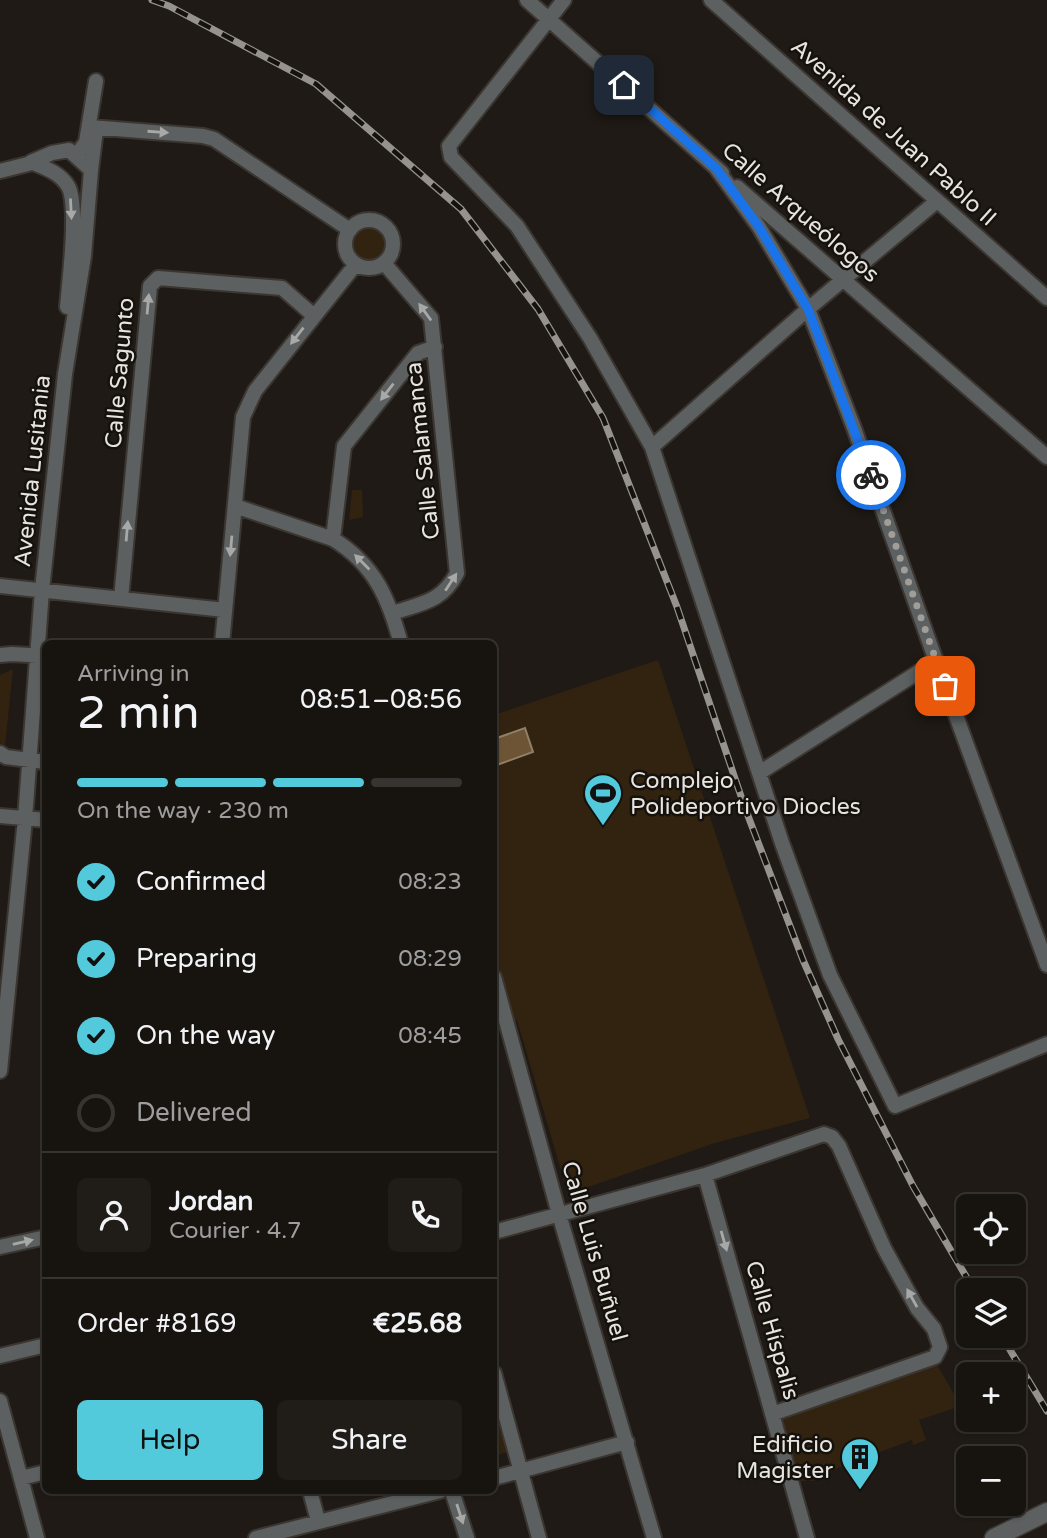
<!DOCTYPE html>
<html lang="en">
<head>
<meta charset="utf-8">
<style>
  :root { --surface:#171410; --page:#201d19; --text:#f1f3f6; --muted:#9e9e9f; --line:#363330; --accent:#53cadc }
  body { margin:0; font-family:"Varela Round",sans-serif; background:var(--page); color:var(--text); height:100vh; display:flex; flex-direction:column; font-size:26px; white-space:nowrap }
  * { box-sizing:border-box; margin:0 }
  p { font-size:23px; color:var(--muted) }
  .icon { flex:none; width:38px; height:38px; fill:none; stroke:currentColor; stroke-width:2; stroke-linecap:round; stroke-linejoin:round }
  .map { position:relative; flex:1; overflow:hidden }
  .drawer { position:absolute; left:42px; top:640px; width:455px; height:854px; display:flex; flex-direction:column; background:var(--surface); border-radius:10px; box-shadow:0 2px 5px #0004,0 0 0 2px var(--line) }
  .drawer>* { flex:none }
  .tools { position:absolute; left:956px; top:1194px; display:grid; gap:14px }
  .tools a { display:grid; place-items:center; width:70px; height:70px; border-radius:10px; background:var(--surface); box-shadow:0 2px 5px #0004,0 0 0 2px var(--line); font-size:35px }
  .pin { position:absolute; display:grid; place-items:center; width:60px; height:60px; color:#fff; margin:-30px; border-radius:14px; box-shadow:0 4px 10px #0006 }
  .courier { position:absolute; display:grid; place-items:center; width:70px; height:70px; margin:-35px; border:5px solid #1a73e8; border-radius:50%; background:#fff; color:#222; box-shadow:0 2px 9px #0007 }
  .summary em { font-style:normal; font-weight:600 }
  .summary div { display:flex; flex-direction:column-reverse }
  .summary { display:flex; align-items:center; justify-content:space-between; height:119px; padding:0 35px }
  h1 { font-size:46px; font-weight:600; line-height:52px }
  .bar { display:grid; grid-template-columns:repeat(4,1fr); gap:10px 7px; align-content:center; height:84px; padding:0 35px }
  .bar i { height:9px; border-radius:5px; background:var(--line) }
  .bar .current { background:var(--accent) }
  .bar p { grid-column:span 4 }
  .line { display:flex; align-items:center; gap:18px; padding:0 35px; border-top:2px solid var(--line) }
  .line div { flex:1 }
  .round { display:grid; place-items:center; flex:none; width:74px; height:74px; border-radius:10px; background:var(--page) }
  ol { padding:0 35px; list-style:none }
  li { display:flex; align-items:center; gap:21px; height:77px }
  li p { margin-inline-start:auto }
  li .icon { padding:7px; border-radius:50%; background:var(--accent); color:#111; stroke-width:4 }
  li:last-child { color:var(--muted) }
  li i { width:38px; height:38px; border:4px solid var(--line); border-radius:50% }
  .primary-button { display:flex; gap:14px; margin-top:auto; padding:14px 35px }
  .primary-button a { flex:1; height:80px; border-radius:10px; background:var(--accent); color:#111; font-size:28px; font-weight:600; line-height:80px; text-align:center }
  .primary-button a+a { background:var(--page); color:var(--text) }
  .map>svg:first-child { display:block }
  .green { fill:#312310 }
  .water { fill:#6c5435; stroke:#917f68; stroke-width:2 }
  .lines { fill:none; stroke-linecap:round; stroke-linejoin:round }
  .minor-casing { stroke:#3b3631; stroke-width:18 }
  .tertiary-casing { stroke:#3b3631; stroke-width:21 }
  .minor { stroke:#5c6061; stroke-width:14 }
  .tertiary { stroke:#5c6061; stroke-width:18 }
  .rail-casing { stroke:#96928e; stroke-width:7 }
  .rail { stroke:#15110c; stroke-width:4.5; stroke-dasharray:13; stroke-linecap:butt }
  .oneway { fill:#a8a9a7 }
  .done { stroke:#a19d99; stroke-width:7; stroke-dasharray:0 12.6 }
  .route { stroke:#1a73e8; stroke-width:9 }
  .labels { text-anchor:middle; stroke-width:5; stroke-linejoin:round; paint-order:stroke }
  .street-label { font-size:23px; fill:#e7e4e0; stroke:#15110c }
  .poi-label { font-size:23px; fill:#e7e4e0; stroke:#15110c; text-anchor:start }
</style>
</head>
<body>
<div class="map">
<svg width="1047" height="1538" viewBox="0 0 1047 1538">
  <rect width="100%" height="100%" fill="#1f1a15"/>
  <!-- green -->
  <path class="green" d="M354 244a16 16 0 1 1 32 0a16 16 0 1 1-32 0Z
    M352 490H362L363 517 349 520Z
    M658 660 810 1118 715 1143 568 1194 517 1020 494 1028V715Z
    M13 669 5 746 0 743V675Z
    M936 1363 961 1406 919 1420 926 1440 913 1445 912 1440 838 1468 814 1481H799L780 1420Z
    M494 1405 507 1452 494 1456Z"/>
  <!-- water -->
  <path class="water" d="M525 728 533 752 494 766V739Z"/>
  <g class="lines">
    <defs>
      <path id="minor" d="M527 0 722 173
        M564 0 449 146 451 157 517 226 590 338 652 447 782 843 830 975 895 1106 1047 1044
        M711 0 1047 298
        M90 127 203 136 214 139 350 230
        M76 156 86 142 96 81
        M31 162C45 168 59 172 68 186 79 205 69 282 67 307
        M716 168 759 227 808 309 854 428 931 647 1047 965
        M91 170 96 130
        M0 171 40 161
        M737 187 1047 457
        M345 244a24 24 0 1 1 48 0a24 24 0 1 1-48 0Z
        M384 263 431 318 457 573C442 602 422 603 393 613
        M652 447 808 309 937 201
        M235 506 333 539C375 565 389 599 401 644
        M333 539 344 446 418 353 435 347
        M0 586 225 610
        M121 599 150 286 158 278 282 288 313 315
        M222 644 243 417 255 391 356 264
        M0 655 12 654 46 656
        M0 753 6 757 46 762
        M759 773 936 661
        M0 816 46 820
        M494 977 559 1214 654 1538
        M0 1071 25 819 42 590 65 374 84 256 91 170 69 150 52 153 31 162
        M705 1175 807 1538
        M494 1232 705 1175 824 1134 832 1137 839 1146 884 1248 917 1308 934 1329 940 1347 935 1357 772 1414
        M0 1247 46 1237
        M0 1356 46 1345
        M494 1373 539 1538
        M0 1401 37 1538
        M21 1478 46 1472
        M494 1478 627 1442
        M310 1491 318 1521
        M452 1491 467 1538
        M256 1538 440 1491"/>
      <path id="tertiary" d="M994 1538 1047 1512"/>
    </defs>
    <!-- minor casing -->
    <use href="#minor" class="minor-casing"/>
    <!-- tertiary casing -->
    <use href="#tertiary" class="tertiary-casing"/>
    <!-- minor -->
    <use href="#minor" class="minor"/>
    <!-- tertiary -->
    <use href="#tertiary" class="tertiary"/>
    <defs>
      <path id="rail" d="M152 0 169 6 316 84 461 209 538 309 603 418 677 607 745 808 803 960 838 1039 913 1186 974 1290
        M1001 1335 1047 1411"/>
    </defs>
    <!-- rail casing -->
    <use href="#rail" class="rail-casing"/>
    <!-- rail -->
    <use href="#rail" class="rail"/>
  </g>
  <!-- one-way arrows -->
  <defs><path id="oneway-solid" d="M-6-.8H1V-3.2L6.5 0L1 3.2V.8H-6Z" transform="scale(1.75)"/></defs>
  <g class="oneway">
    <use href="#oneway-solid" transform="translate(158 132) rotate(4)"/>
    <use href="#oneway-solid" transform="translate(71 209) rotate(87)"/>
    <use href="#oneway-solid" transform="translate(148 304) rotate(-85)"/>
    <use href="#oneway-solid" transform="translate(425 312) rotate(-126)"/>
    <use href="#oneway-solid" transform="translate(297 336) rotate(128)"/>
    <use href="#oneway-solid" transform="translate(387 392) rotate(128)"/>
    <use href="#oneway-solid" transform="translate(127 531) rotate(-85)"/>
    <use href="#oneway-solid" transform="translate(231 546) rotate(95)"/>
    <use href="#oneway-solid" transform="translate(362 562) rotate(-135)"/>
    <use href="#oneway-solid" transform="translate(451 582) rotate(-57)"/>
    <use href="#oneway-solid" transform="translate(724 1241) rotate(74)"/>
    <use href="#oneway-solid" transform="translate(23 1242) rotate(-13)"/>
    <use href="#oneway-solid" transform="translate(912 1298) rotate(-119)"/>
    <use href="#oneway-solid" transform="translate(460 1514) rotate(72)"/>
  </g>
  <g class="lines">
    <!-- done -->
    <path class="done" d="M871 475 945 686"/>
    <!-- route -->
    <path class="route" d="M624 85 716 168 759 227 808 309 871 475"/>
  </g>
  <!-- icons -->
  <defs>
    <symbol id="stadium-pin" viewBox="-11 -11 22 30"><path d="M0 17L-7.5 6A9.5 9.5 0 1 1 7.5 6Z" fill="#53cadc" stroke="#15110c"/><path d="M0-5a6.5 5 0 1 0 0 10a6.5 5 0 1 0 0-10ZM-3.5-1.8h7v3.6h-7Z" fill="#111"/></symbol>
    <symbol id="building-pin" viewBox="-11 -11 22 30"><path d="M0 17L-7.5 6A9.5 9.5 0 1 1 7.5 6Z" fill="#53cadc" stroke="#15110c"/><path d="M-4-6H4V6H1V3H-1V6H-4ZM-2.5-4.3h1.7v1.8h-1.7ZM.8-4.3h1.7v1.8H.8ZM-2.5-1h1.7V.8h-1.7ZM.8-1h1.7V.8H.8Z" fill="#111"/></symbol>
  </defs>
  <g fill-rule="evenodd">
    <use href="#stadium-pin" x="581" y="771" width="44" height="60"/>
    <use href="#building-pin" x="838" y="1435" width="44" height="60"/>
  </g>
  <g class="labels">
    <!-- street labels -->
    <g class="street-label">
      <text transform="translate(894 132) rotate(42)" y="8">Avenida de Juan Pablo II</text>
      <text transform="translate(801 212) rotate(41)" y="8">Calle Arqueólogos</text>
      <text transform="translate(119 373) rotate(-85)" y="8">Calle Sagunto</text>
      <text transform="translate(422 451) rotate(-96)" y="8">Calle Salamanca</text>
      <text transform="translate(32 471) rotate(-84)" y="8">Avenida Lusitania</text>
      <text transform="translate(595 1251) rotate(74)" y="8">Calle Luis Buñuel</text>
      <text transform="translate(773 1330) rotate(74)" y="8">Calle Híspalis</text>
    </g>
    <!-- poi labels -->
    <g class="poi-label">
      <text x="630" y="788">Complejo<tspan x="630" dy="26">Polideportivo Diocles</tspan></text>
      <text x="833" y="1452" text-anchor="end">Edificio<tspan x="833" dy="26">Magister</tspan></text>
    </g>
  </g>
</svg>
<div class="tools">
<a><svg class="icon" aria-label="locate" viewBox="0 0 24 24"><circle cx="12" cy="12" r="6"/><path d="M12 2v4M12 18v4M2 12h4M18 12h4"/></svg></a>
<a><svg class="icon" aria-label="layers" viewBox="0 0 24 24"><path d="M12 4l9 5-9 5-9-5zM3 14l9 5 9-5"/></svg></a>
<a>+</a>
<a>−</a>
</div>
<div class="pin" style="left:945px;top:686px;background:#ea580c"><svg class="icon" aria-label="bag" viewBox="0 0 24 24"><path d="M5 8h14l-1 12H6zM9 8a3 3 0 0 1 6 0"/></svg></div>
<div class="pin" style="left:624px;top:85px;background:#1f2937"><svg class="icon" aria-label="home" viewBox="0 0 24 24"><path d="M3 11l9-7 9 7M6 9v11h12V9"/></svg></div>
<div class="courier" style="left:871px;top:475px"><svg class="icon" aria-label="bike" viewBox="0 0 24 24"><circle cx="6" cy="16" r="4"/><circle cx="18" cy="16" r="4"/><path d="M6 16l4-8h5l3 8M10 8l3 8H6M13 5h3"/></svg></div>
<section class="drawer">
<div class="summary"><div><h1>2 min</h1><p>Arriving in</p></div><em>08:51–08:56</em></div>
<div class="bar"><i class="current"></i><i class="current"></i><i class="current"></i><i></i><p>On the way · 230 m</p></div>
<ol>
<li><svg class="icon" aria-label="check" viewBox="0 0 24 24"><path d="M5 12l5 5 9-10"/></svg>Confirmed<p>08:23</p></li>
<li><svg class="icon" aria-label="check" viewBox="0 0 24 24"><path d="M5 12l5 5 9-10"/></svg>Preparing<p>08:29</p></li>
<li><svg class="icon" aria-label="check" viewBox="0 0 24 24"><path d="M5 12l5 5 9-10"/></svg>On the way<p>08:45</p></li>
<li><i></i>Delivered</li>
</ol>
<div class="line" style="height:126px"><a class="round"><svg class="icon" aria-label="person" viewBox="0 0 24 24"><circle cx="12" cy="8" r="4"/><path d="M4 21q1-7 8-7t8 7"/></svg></a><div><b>Jordan</b><p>Courier · 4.7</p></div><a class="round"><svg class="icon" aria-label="phone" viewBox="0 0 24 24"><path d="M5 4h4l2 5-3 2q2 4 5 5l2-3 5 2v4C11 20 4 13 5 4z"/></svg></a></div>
<div class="line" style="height:91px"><div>Order #8169</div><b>€25.68</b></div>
<div class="primary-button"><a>Help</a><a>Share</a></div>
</section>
</div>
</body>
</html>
